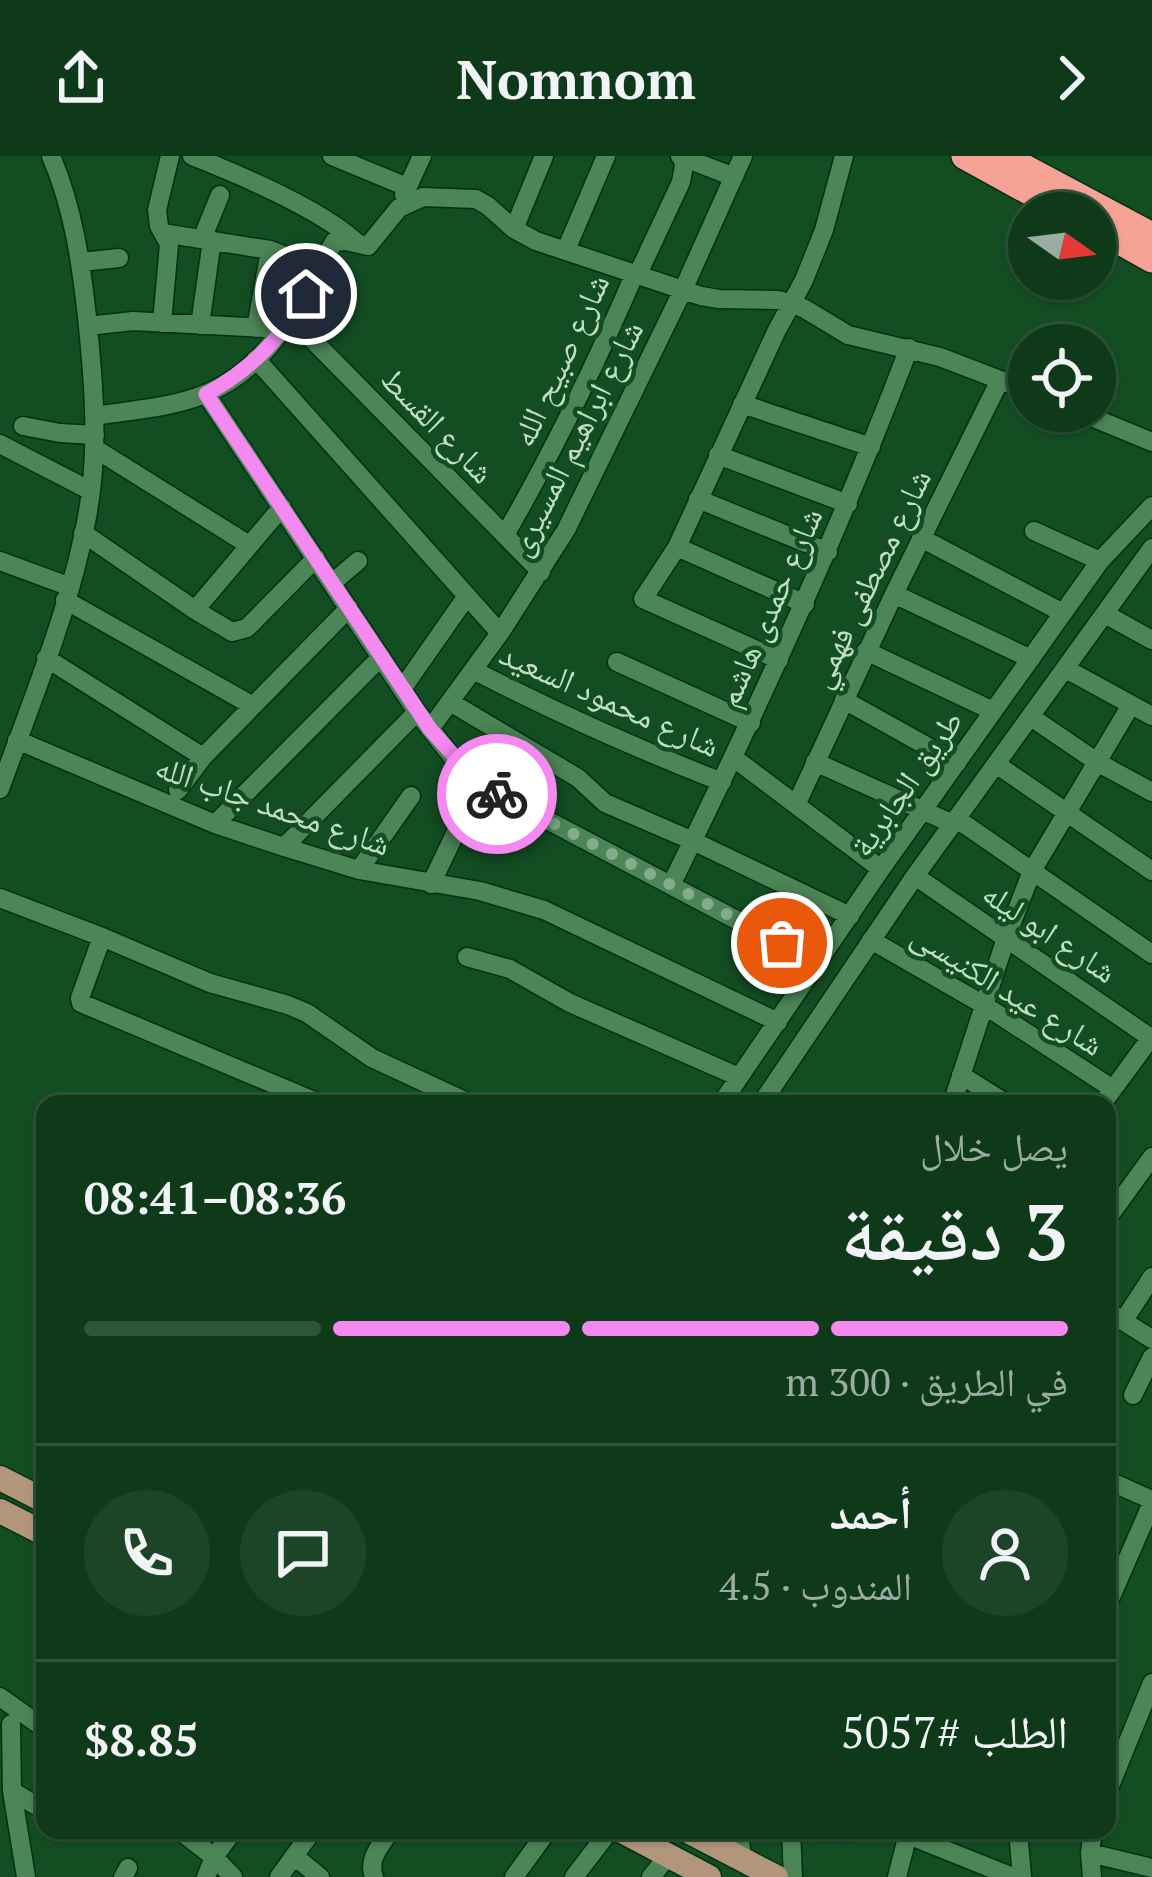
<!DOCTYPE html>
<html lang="ar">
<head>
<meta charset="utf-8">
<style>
  :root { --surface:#0e3a1a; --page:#1c4527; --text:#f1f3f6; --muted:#9bada2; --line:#2e5439; --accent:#f489f0 }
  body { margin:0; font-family:"PT Serif","Noto Naskh Arabic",serif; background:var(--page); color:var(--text); direction:rtl; height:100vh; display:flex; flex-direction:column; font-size:45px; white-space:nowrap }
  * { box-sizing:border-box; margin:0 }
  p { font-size:39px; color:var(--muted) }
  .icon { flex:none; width:66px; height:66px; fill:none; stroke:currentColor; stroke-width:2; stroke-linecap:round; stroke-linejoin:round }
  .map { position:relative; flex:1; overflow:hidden; direction:ltr }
  .sheet { position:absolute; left:36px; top:939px; width:1080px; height:744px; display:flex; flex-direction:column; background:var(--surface); border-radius:24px; box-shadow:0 3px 9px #0004,0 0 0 3px var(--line); direction:rtl }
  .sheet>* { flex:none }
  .needle { width:78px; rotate:104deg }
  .tools { position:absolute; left:1008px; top:36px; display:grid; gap:24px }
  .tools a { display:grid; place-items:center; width:108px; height:108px; border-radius:50%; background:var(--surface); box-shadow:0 3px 9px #0004,0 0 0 3px var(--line); font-size:60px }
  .pin { position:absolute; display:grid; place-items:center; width:102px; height:102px; color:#fff; margin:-51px; border:6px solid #fff; border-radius:50%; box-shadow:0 3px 12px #0007 }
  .courier { position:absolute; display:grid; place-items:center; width:120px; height:120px; margin:-60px; border:9px solid #f489f0; border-radius:50%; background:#fff; color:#222; box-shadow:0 3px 15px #0007 }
  .head em { font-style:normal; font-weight:600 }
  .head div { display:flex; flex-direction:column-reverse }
  .head { display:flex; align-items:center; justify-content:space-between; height:204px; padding:0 48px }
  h1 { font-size:78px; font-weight:600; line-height:90px }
  .bar { display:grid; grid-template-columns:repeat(4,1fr); gap:18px 12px; align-content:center; height:144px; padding:0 48px }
  .bar i { height:15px; border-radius:9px; background:var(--line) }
  .bar .on { background:var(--accent) }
  .bar p { grid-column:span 4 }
  .line { display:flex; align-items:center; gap:30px; padding:0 48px; border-top:3px solid var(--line) }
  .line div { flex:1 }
  .round { display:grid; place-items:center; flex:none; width:126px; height:126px; border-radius:63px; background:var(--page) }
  header { display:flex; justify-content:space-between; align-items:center; height:156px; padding:0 48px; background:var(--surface); font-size:54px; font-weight:600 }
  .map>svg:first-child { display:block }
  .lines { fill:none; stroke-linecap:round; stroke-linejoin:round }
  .minor-casing { stroke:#033111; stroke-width:21 }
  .major-casing { stroke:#033111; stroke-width:27 }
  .highway-casing { stroke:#033111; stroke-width:30 }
  .minor { stroke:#4c8556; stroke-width:18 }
  .major { stroke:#b2967c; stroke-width:24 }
  .highway { stroke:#f6a295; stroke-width:27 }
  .done { stroke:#84ac8c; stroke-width:12; stroke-dasharray:0 21.6 }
  .route { stroke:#f489f0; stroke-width:15 }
  .labels { text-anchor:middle; stroke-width:9; stroke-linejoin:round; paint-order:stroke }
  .street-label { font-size:33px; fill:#c1dec5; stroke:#134e23 }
</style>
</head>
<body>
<header><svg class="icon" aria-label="forward" viewBox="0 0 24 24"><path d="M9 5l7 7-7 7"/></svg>Nomnom<svg class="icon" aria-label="share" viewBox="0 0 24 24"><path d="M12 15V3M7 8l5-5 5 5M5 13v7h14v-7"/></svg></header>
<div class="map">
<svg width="1152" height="1721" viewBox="0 0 1152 1721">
  <rect width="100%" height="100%" fill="#134e23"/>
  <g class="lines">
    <defs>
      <path id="minor" d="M192 0C240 19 319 52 356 86
        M332 0 407 31
        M680 0 734 21
        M404 39 422 0
        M514 73 544 0
        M163 77 270 94 319 113
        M202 83 220 39
        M566 94 606 0
        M81 106 119 102
        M638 118 681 26 684 9 682 1
        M292 163 541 416
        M162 167 169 88 159 70 157 54 170 0
        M200 169 212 84
        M88 170 133 165 283 173
        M256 172 270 94
        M256 203 500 477
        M206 238 417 556 453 602 479 628 818 807
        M742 248 871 291
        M1077 255 1152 286
        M95 260C131 254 171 252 205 238 271 212 301 144 334 86L346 85 368 90 399 52 423 41 476 43 488 50 514 73 536 85 701 140 719 143 778 144 791 147 805 153 848 179 940 201 1029 235
        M23 270 60 277 95 279
        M0 288 91 335
        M94 292 249 389
        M718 299 848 348
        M698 343 828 396
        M1034 375 1100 405
        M83 377 195 454 232 476 247 472 316 402
        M505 379C554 294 596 208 635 117
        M921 382 1063 457
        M677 391 805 448
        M0 405 68 430
        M332 427 358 405
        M894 438 1031 503
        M65 444 253 550
        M195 454 282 351
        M1105 458 1152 484
        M866 495 993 555
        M46 502 203 601
        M779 504 643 443 677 391 776 176 804 124 824 74 844 0
        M617 506 751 567
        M1066 513 1152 560
        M473 514C555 556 637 593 722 626
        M402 533 467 440
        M844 544 957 607
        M450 546 578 622 605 647 693 685 850 760
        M1031 561 1097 606 1152 636
        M430 573 500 477 566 374 683 134 743 0
        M17 584 215 668 284 691 359 714 480 735 544 754 778 866
        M734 602 881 713
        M815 606 953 668
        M996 608 1152 715
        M0 633C33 541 79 431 91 335 98 277 93 219 87 161 81 106 73 51 51 0
        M178 634 203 601 349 452
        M796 649 894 438 1000 224
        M957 663 1152 798
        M215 668 381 501
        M284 691 417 556
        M359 714 411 640
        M915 720 1151 882
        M431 728 479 628
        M671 729C758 553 839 376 909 192
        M0 742 102 781 210 827 288 849 307 857 372 902 471 948
        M102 781 80 842 81 847 321 948
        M871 784 984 849 1113 933
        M467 801 510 813 570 847 739 921
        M961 919 1007 948
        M721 948 881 713 1100 405 1152 350
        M761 948 915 720 1152 392
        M952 948 1006 782 1032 715 1131 549
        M1102 948 1152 880
        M1107 1063 1152 1001
        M1107 1155 1152 1183
        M1124 1164 1152 1121
        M1133 1239 1152 1201
        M1107 1324 1152 1344
        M1107 1450 1152 1347
        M0 1541 45 1573
        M11 1568 12 1635 26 1721
        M12 1635 45 1655
        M1107 1637 1152 1527
        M179 1674 214 1701 233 1721
        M739 1674 742 1703
        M791 1674 793 1721
        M1018 1674 1022 1721
        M791 1675 847 1676
        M908 1679 1013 1721
        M1090 1697 1152 1712
        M294 1700 320 1721
        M123 1721 128 1712
        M206 1721 214 1701 234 1674
        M279 1721 313 1674
        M374 1721C367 1703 381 1689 391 1674
        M514 1721 548 1674
        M574 1721 610 1674
        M651 1721 668 1700
        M897 1721 909 1674
        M1092 1721 1090 1697 1093 1674"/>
      <path id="major" d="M0 1322 45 1345
        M0 1355 45 1378
        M620 1674 709 1721
        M686 1674 776 1721"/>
      <path id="highway" d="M965 0 1069 57
        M1002 0 1152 80
        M1095 71 1152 103"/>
    </defs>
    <!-- minor casing -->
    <use href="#minor" class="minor-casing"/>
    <!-- major casing -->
    <use href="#major" class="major-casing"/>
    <!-- highway casing -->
    <use href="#highway" class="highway-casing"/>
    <!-- minor -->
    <use href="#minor" class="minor"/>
    <!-- major -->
    <use href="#major" class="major"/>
    <!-- highway -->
    <use href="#highway" class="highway"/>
  </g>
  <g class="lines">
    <!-- done -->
    <path class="done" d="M497 638 782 787"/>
    <!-- route -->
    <path class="route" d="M306 138C283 181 249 215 206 238L430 573 479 628 497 638"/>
  </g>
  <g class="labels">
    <!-- street labels -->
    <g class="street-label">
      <text transform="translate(560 204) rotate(-65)" y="12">شارع صبيح الله</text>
      <text transform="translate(438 269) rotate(46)" y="12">شارع القسط</text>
      <text transform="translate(575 282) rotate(-63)" y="12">شارع ابراهيم المسيرى</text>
      <text transform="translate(869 422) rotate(-64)" y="12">شارع مصطفى فهمي</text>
      <text transform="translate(769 451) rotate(-66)" y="12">شارع حمدى هاشم</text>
      <text transform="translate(610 543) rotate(24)" y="12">شارع محمود السعيد</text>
      <text transform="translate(906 627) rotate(-55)" y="12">طريق الجابرية</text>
      <text transform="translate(273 649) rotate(19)" y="12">شارع محمد جاب الله</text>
      <text transform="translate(1050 776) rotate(34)" y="12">شارع ابو ليله</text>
      <text transform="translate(1008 833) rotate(32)" y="12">شارع عيد الكنيسى</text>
    </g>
  </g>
</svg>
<div class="tools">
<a><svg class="needle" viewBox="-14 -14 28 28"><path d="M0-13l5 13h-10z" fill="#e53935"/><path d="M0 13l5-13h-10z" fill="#9bada2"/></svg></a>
<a><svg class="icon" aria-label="locate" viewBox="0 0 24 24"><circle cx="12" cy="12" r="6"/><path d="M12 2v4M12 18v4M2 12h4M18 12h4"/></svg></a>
</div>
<div class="pin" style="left:782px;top:787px;background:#ea580c"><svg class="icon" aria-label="bag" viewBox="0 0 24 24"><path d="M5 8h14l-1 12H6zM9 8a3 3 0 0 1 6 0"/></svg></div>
<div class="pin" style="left:306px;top:138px;background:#1f2937"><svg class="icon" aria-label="home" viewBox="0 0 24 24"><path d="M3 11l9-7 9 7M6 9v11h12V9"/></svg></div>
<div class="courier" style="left:497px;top:638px"><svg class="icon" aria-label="bike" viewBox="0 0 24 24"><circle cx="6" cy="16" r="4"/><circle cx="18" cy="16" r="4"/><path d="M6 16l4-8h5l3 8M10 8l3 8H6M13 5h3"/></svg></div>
<section class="sheet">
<div class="head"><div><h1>3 دقيقة</h1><p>يصل خلال</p></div><em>08:36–08:41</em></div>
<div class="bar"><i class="on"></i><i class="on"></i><i class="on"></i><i></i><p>في الطريق · 300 m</p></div>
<div class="line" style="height:216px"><a class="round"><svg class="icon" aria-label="person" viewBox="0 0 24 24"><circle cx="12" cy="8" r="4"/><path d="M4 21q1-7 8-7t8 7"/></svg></a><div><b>أحمد</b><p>المندوب · 4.5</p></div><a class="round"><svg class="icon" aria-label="chat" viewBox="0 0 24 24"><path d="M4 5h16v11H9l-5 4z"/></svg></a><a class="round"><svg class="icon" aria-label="phone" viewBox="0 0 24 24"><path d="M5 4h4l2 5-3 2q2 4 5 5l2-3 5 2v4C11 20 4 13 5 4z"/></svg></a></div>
<div class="line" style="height:156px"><div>الطلب #5057</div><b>$8.85</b></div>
</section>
</div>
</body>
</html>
